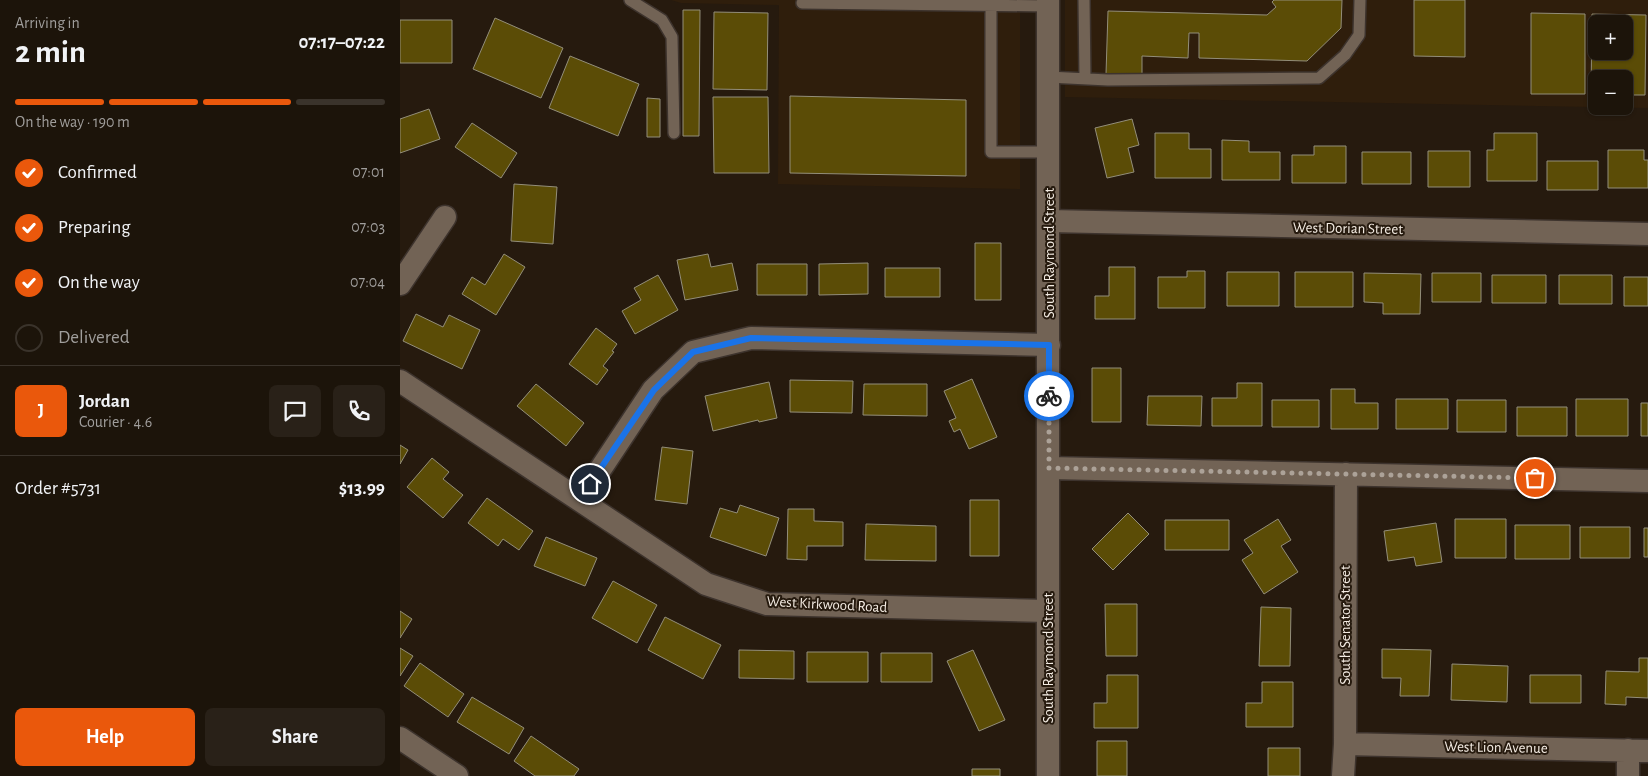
<!DOCTYPE html>
<html lang="en">
<head>
<meta charset="utf-8">
<style>
  :root { --surface:#1c140a; --page:#292118; --text:#f1f3f6; --muted:#a09e9c; --line:#3a332b; --accent:#ea580c }
  body { margin:0; font-family:"Alegreya Sans",sans-serif; background:var(--page); color:var(--text); height:100vh; display:flex; flex-direction:column; font-size:19px; white-space:nowrap }
  * { box-sizing:border-box; margin:0 }
  p { font-size:16px; color:var(--muted) }
  .icon { flex:none; width:28px; height:28px; fill:none; stroke:currentColor; stroke-width:2; stroke-linecap:round; stroke-linejoin:round }
  .map { position:relative; flex:1; overflow:hidden }
  .panel { display:flex; flex-direction:column; background:var(--surface); width:400px }
  .panel>* { flex:none }
  .tools { position:absolute; left:1188px; top:15px; display:grid; gap:10px }
  .tools a { display:grid; place-items:center; width:45px; height:45px; border-radius:8px; background:var(--surface); box-shadow:0 1px 4px #0004,0 0 0 1px var(--line); font-size:25px }
  .pin { position:absolute; display:grid; place-items:center; width:42px; height:42px; color:#fff; margin:-21px; border:2px solid #fff; border-radius:50%; box-shadow:0 1px 5px #0007 }
  .courier { position:absolute; display:grid; place-items:center; width:50px; height:50px; margin:-25px; border:4px solid #1a73e8; border-radius:50%; background:#fff; color:#222; box-shadow:0 1px 6px #0007 }
  .headline em { font-style:normal; font-weight:700 }
  .headline div { display:flex; flex-direction:column-reverse }
  .headline { display:flex; align-items:center; justify-content:space-between; height:85px; padding:0 15px }
  h1 { font-size:32px; font-weight:700; line-height:38px }
  .bar { display:grid; grid-template-columns:repeat(4,1fr); gap:8px 5px; align-content:center; height:60px; padding:0 15px }
  .bar i { height:6px; border-radius:4px; background:var(--line) }
  .bar .current { background:var(--accent) }
  .bar p { grid-column:span 4 }
  .line { display:flex; align-items:center; gap:12px; padding:0 15px; border-top:1px solid var(--line) }
  .line div { flex:1 }
  .round { display:grid; place-items:center; flex:none; width:52px; height:52px; border-radius:8px; background:var(--page) }
  ol { padding:0 15px; list-style:none }
  li { display:flex; align-items:center; gap:15px; height:55px }
  li p { margin-inline-start:auto }
  li .icon { padding:5px; border-radius:50%; background:var(--accent); color:#fff; stroke-width:4 }
  li:last-child { color:var(--muted) }
  li i { width:28px; height:28px; border:2px solid var(--line); border-radius:50% }
  .cta { display:flex; gap:10px; margin-top:auto; padding:10px 15px }
  .cta a { flex:1; height:58px; border-radius:8px; background:var(--accent); color:#fff; font-size:20px; font-weight:700; line-height:58px; text-align:center }
  .cta a+a { background:var(--page); color:var(--text) }
  main { display:flex; flex:1; min-height:0 }
  .map>svg:first-child { display:block }
  .built { fill:#2f1e0c; fill-rule:evenodd }
  .building { fill:#5b4c06; stroke:#938e7a; fill-rule:evenodd }
  .lines { fill:none; stroke-linecap:round; stroke-linejoin:round }
  .lane-casing { stroke:#3d332d; stroke-width:14 }
  .street-casing { stroke:#3d332d; stroke-width:25 }
  .lane { stroke:#726355; stroke-width:11 }
  .street { stroke:#726355; stroke-width:22 }
  .done { stroke:#aca298; stroke-width:5; stroke-dasharray:0 9 }
  .route { stroke:#1a73e8; stroke-width:6 }
  .labels { text-anchor:middle; stroke-width:4; stroke-linejoin:round; paint-order:stroke }
  .street-label { font-size:15px; fill:#f4ece3; stroke:#261a0e }
</style>
</head>
<body>
<main>
<section class="panel">
<div class="headline"><div><h1>2 min</h1><p>Arriving in</p></div><em>07:17–07:22</em></div>
<div class="bar"><i class="current"></i><i class="current"></i><i class="current"></i><i></i><p>On the way · 190 m</p></div>
<ol>
<li><svg class="icon" aria-label="check" viewBox="0 0 24 24"><path d="M5 12l5 5 9-10"/></svg>Confirmed<p>07:01</p></li>
<li><svg class="icon" aria-label="check" viewBox="0 0 24 24"><path d="M5 12l5 5 9-10"/></svg>Preparing<p>07:03</p></li>
<li><svg class="icon" aria-label="check" viewBox="0 0 24 24"><path d="M5 12l5 5 9-10"/></svg>On the way<p>07:04</p></li>
<li><i></i>Delivered</li>
</ol>
<div class="line" style="height:90px"><b class="round" style="background:var(--accent);color:#fff">J</b><div><b>Jordan</b><p>Courier · 4.6</p></div><a class="round"><svg class="icon" aria-label="chat" viewBox="0 0 24 24"><path d="M4 5h16v11H9l-5 4z"/></svg></a><a class="round"><svg class="icon" aria-label="phone" viewBox="0 0 24 24"><path d="M5 4h4l2 5-3 2q2 4 5 5l2-3 5 2v4C11 20 4 13 5 4z"/></svg></a></div>
<div class="line" style="height:65px"><div>Order #5731</div><b>$13.99</b></div>
<div class="cta"><a>Help</a><a>Share</a></div>
</section>
<div class="map">
<svg width="1248" height="776" viewBox="0 0 1248 776">
  <rect width="100%" height="100%" fill="#261a0e"/>
  <!-- built -->
  <path class="built" d="M271 0H620V189L378 184 379 5 281 3Z
    M665 0H1248V108L665 97ZM1196 24H1224V51H1196ZM1196 79H1224V106H1196Z"/>
  <!-- building -->
  <path class="building" d="M874 0H942L941 28 907 61 799 58V33H789L788 58 742 56V75L706 74 708 11 867 15 876 7 872 2Z
    M1014 0H1065V57L1014 56Z
    M283 10H300L299 136H283Z
    M314 12 368 13 367 90 313 89Z
    M1131 13 1185 14V94H1131Z
    M1192 14 1246 15 1245 95H1224V79H1196V95H1191ZM1196 24H1224V51H1196Z
    M95 18 163 48 141 98 73 69Z
    M0 20H52V63H0Z
    M170 56 239 84 218 136 149 108Z
    M390 96 566 100V176L390 173Z
    M313 97H368L369 173H314Z
    M247 98 260 99V137H247Z
    M29 109 40 139 0 153V119Z
    M732 119 739 145 728 148 734 172 707 178 695 128Z
    M72 123 117 153 101 178 55 147Z
    M755 133H789V149H811V178H755Z
    M1094 133H1137V181H1087V150H1094Z
    M822 140 849 141V152H880V180H822Z
    M914 146H946V183H892V155H914Z
    M1208 150H1244V160H1248V188H1208Z
    M1028 151H1070V187H1028Z
    M962 152H1011V184H962Z
    M1147 161H1198V190H1147Z
    M114 184 157 187 153 244 111 241Z
    M575 243H601V300H575Z
    M104 254 125 267 96 315 62 294 72 277 85 285Z
    M308 254 311 267 332 263 338 290 285 300 277 260Z
    M468 263V294L419 295V264Z
    M357 264H407V295H357Z
    M709 267H735V319H695V296H709Z
    M485 268H540V297H485Z
    M787 271H805V308H758V277H787Z
    M827 272H879V306H827Z
    M895 272H953V307H895Z
    M964 273 1021 274 1020 314H983V303L964 302Z
    M1032 273H1081V302H1032Z
    M258 275 278 310 235 334 222 311 241 300 234 288Z
    M1092 275H1146V303H1092Z
    M1159 275H1212V304H1159Z
    M1224 277H1248V306H1224Z
    M16 314 43 327 49 315 80 330 62 369 3 341Z
    M196 328 217 344 212 351 214 352 203 366 208 370 197 385 169 364Z
    M692 368H721V422H692Z
    M572 379 597 437 569 449 560 429 554 432 549 421 556 418 544 391Z
    M390 380 453 381 452 413 390 412Z
    M369 382 377 418 359 422 358 420 313 431 305 396Z
    M837 383H862V426H812V398H837Z
    M136 384 184 423 166 446 117 406Z
    M464 384H527V416L463 415Z
    M931 389H955V403H978V429H931Z
    M748 396H802L801 426 747 425Z
    M996 399H1048V429H996Z
    M1176 399H1228V436H1176Z
    M872 400H919V427H872Z
    M1057 400H1106V432H1057Z
    M1241 403H1248V436H1241Z
    M1117 407H1167V436H1117Z
    M0 445 8 450 0 464Z
    M262 447 293 451 287 504 255 500Z
    M32 458 49 472 43 479 63 495 43 518 7 487Z
    M87 498 133 531 119 550 103 539 98 546 68 523Z
    M570 500H599V556H570Z
    M340 505 379 518 366 556 310 537 320 508 337 513Z
    M388 509H414V521L443 522V546H407V560L387 559Z
    M728 513 749 534 713 570 692 549Z
    M878 519 891 540 881 546 898 572 864 594 842 560 853 553 844 540Z
    M1055 519H1106V558H1055Z
    M765 520H829V550H765Z
    M1036 523 1042 562 1016 566 1014 557 988 561 984 531Z
    M466 524 536 526V561L465 560Z
    M1115 525H1170V559H1115Z
    M1180 527H1230V558H1180Z
    M1244 528H1248V557H1244Z
    M146 537 197 558 185 586 134 566Z
    M213 581 257 605 237 643 192 618Z
    M705 604H737V656H706Z
    M861 607 891 608 890 666H859Z
    M0 611 12 619 0 638Z
    M265 617 321 645 303 679 248 650Z
    M0 648 13 656 0 676Z
    M982 649 1031 650 1029 696H1000L1001 678H982Z
    M339 650 394 651V679L339 678Z
    M573 650 605 720 579 731 547 661Z
    M407 652H468V682H407Z
    M481 653H532V682H481Z
    M1239 658H1248V698L1226 697V705L1205 704 1206 671 1239 672Z
    M20 663 64 694 48 717 4 686Z
    M1052 664 1108 666 1107 702 1051 700Z
    M707 675H738V728H694V703H707Z
    M1130 675H1181V703H1130Z
    M862 682H893V727H846V703H862Z
    M72 697 124 728 109 754 57 722Z
    M131 736 179 769 174 776H135L114 761Z
    M697 741H727V776H697Z
    M868 748H900V776H868Z
    M572 769H600V776H572Z"/>
  <g class="lines">
    <defs>
      <path id="lane" d="M230 0 262 20 272 37 274 133
        M684 0 685 79
        M402 3 648 6
        M591 5V152H648
        M648 77 708 80 919 78 945 55 959 35 960 0"/>
      <path id="street" d="M648 0V776
        M649 221 1248 234
        M0 284 45 217
        M0 381 306 584 367 604 648 611
        M649 468 1248 481
        M180 500 253 390 293 352 351 338 649 345
        M0 738 57 776
        M945 744 1248 751
        M943 776 945 744 946 474
        M1228 776V750"/>
    </defs>
    <!-- lane casing -->
    <use href="#lane" class="lane-casing"/>
    <!-- street casing -->
    <use href="#street" class="street-casing"/>
    <!-- lane -->
    <use href="#lane" class="lane"/>
    <!-- street -->
    <use href="#street" class="street"/>
  </g>
  <g class="lines">
    <!-- done -->
    <path class="done" d="M649 396V468L1135 478"/>
    <!-- route -->
    <path class="route" d="M190 484 254 390 293 352 351 338 649 345V396"/>
  </g>
  <g class="labels">
    <!-- street labels -->
    <g class="street-label">
      <text transform="translate(948 228) rotate(1)" y="5">West Dorian Street</text>
      <text transform="translate(649 253) rotate(-90)" y="5">South Raymond Street</text>
      <text transform="translate(427 604) rotate(3)" y="5">West Kirkwood Road</text>
      <text transform="translate(945 625) rotate(-90)" y="5">South Senator Street</text>
      <text transform="translate(648 658) rotate(-90)" y="5">South Raymond Street</text>
      <text transform="translate(1096 747) rotate(1)" y="5">West Lion Avenue</text>
    </g>
  </g>
</svg>
<div class="tools">
<a>+</a>
<a>−</a>
</div>
<div class="pin" style="left:1135px;top:478px;background:#ea580c"><svg class="icon" aria-label="bag" viewBox="0 0 24 24"><path d="M5 8h14l-1 12H6zM9 8a3 3 0 0 1 6 0"/></svg></div>
<div class="pin" style="left:190px;top:484px;background:#1f2937"><svg class="icon" aria-label="home" viewBox="0 0 24 24"><path d="M3 11l9-7 9 7M6 9v11h12V9"/></svg></div>
<div class="courier" style="left:649px;top:396px"><svg class="icon" aria-label="bike" viewBox="0 0 24 24"><circle cx="6" cy="16" r="4"/><circle cx="18" cy="16" r="4"/><path d="M6 16l4-8h5l3 8M10 8l3 8H6M13 5h3"/></svg></div>
</div>
</main>
</body>
</html>
